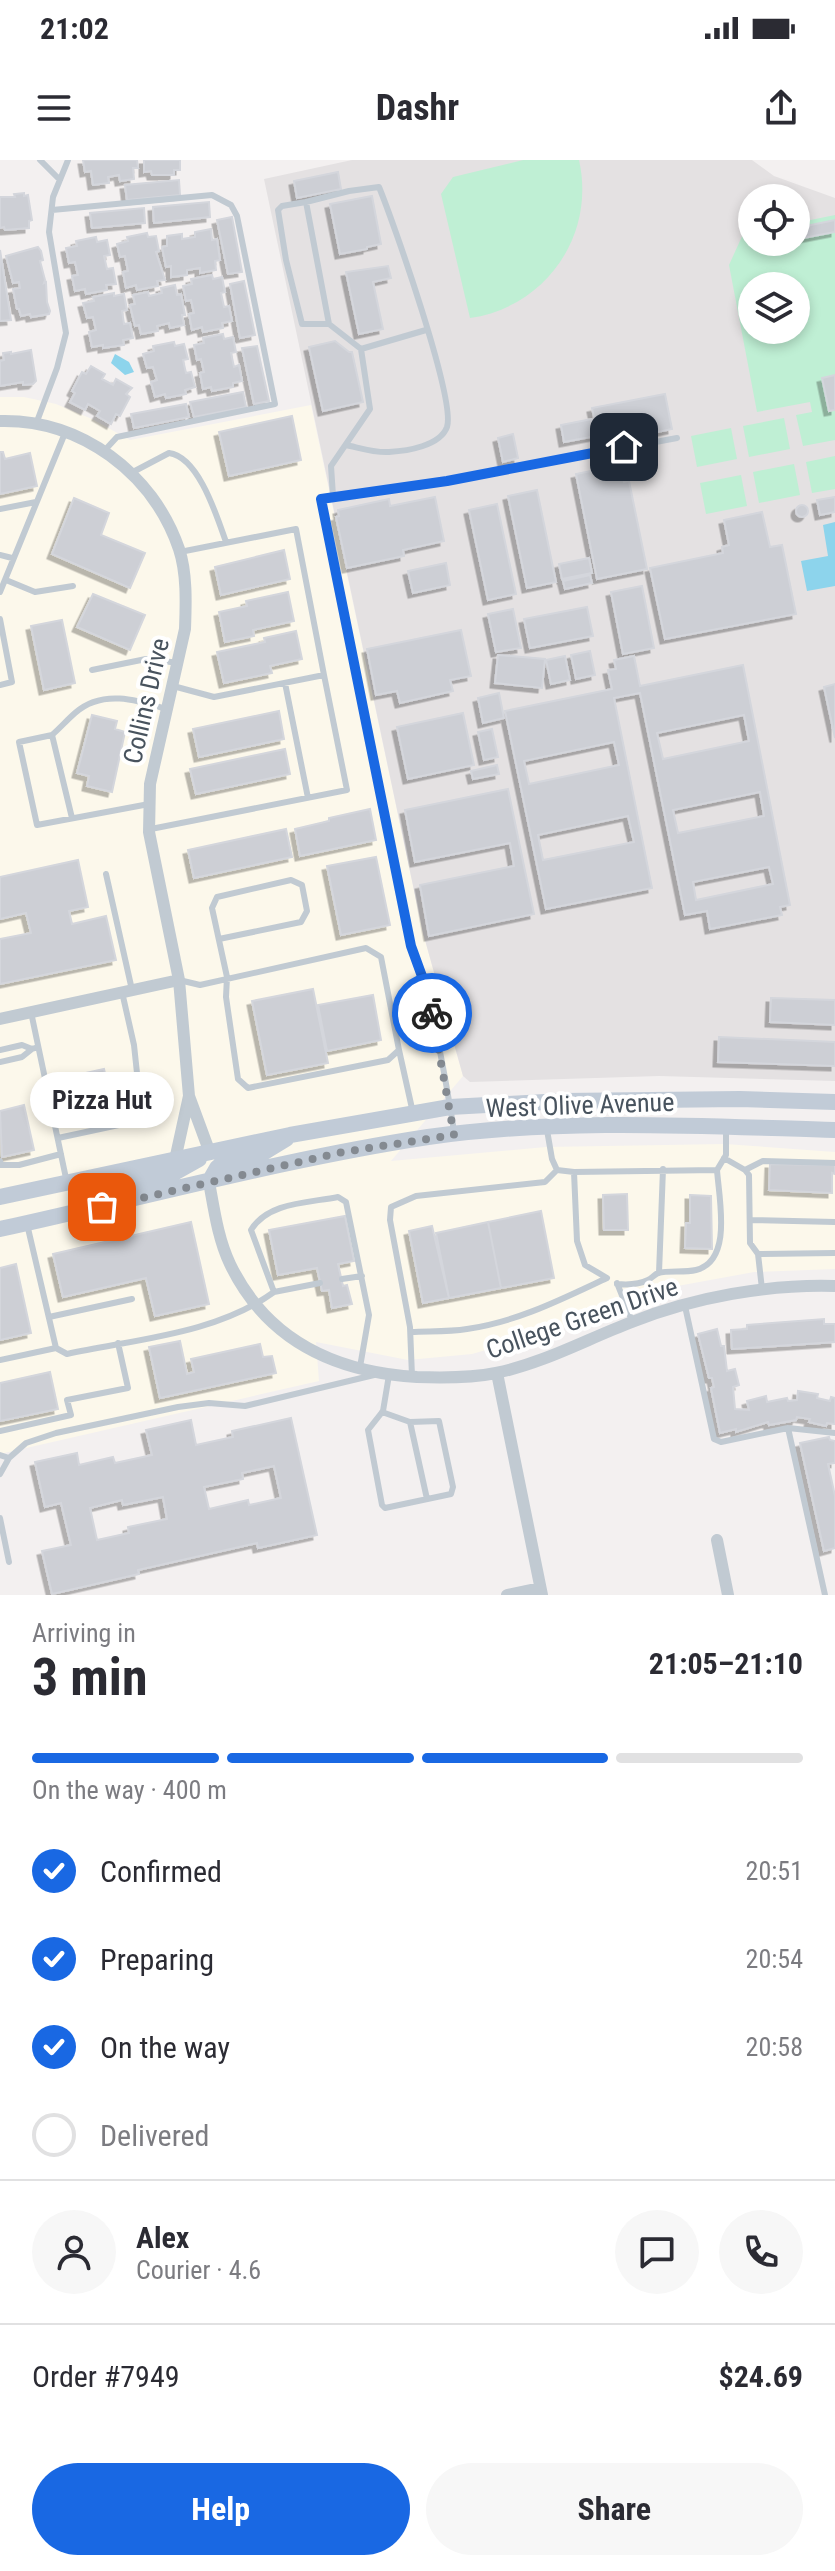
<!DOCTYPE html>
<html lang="en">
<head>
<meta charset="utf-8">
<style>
  :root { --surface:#fff; --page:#f7f7f7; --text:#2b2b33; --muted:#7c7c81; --line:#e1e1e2; --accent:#1968e3 }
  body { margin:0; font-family:"Roboto Condensed",sans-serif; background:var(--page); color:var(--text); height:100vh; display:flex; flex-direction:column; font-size:30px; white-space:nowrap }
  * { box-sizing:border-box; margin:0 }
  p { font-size:26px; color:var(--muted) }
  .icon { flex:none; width:44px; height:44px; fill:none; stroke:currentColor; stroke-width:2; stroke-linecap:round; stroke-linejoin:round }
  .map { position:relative; height:1435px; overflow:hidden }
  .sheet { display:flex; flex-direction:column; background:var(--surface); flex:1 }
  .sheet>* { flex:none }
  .buttons { position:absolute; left:738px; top:24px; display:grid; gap:16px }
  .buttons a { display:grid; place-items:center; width:72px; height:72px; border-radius:50%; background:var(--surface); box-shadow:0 4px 12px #0003; font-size:40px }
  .pin { position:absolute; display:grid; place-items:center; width:68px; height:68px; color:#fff; margin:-34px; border-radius:16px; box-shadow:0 4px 12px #0006 }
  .courier { position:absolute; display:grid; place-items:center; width:80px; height:80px; margin:-40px; border:6px solid #1968e3; border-radius:50%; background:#fff; color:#222; box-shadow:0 2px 10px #0007 }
  .bubble { position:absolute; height:56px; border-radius:28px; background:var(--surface); box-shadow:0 4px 12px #0003; font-size:26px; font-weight:700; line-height:56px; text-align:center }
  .summary em { font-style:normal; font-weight:700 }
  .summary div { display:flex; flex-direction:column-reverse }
  .summary { display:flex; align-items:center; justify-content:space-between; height:136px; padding:0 32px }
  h1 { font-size:52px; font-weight:700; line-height:60px }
  .bar { display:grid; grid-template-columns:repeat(4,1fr); gap:12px 8px; align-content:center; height:96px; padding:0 32px }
  .bar i { height:10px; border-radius:6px; background:var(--line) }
  .bar .current { background:var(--accent) }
  .bar p { grid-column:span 4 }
  .line { display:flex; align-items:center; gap:20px; padding:0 32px; border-top:2px solid var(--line) }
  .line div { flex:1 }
  .round { display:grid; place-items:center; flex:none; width:84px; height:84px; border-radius:42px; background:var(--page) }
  ol { padding:0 32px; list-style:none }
  li { display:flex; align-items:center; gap:24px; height:88px }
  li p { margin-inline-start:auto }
  li .icon { padding:8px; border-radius:50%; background:var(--accent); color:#fff; stroke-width:4 }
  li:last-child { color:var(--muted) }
  li i { width:44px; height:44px; border:4px solid var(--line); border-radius:50% }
  .button { display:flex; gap:16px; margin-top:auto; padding:16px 32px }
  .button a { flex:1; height:92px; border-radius:48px; background:var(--accent); color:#fff; font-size:32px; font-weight:700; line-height:92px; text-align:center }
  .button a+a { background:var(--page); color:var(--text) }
  .status { display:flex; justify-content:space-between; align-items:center; height:56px; padding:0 40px; background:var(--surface); direction:ltr }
  .status svg { height:22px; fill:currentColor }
  header { display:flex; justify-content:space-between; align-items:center; height:104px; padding:0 32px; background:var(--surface); font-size:36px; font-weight:700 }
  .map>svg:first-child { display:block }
  .commercial { fill:#fcf8eb }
  .education { fill:#e4e1e2; fill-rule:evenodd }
  .green { fill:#bfefd4; fill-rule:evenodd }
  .water { fill:#8dd4ec }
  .building { fill:#cdcfd5; stroke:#d4d6dc; stroke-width:2; fill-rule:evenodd; filter:url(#shadow) }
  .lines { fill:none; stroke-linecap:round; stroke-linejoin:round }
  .service { stroke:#c1cad2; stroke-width:6 }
  .minor { stroke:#c1cad2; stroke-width:12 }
  .secondary { stroke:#c1cbd7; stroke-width:16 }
  .done { stroke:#848a91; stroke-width:8; stroke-dasharray:0 14.4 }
  .route { stroke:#1968e3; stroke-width:10 }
  .labels { text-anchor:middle; stroke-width:8; stroke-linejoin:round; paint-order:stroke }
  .street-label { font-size:26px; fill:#48535e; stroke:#fff }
</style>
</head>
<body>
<div class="status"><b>21:02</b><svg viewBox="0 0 49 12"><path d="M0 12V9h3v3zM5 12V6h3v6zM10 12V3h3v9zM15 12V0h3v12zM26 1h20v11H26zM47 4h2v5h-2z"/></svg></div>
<header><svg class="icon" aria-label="menu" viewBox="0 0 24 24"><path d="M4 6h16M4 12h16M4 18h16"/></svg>Dashr<svg class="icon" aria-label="share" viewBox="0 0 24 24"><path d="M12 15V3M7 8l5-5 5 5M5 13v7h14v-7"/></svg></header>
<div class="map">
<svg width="835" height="1435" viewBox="0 0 835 1435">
  <defs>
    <filter id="shadow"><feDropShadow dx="-4.5" dy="4.5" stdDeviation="0" flood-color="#0004"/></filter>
  </defs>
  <rect width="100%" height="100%" fill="#f3f0f0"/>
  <!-- commercial -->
  <path class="commercial" d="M0 237H24L56 244 92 259 130 280 311 245 423 773 463 916 391 1001 546 987 725 984 835 992V1109L754 1112 661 1129 569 1166 472 1194 408 1200 316 1182 319 1221 0 1294Z"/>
  <!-- education -->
  <path class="education" d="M352 0H752L774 16 835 38V921L659 916 470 922 463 916 423 773 264 19ZM752 38H796V82H752ZM752 126H796V170H752Z"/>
  <!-- green -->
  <path class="green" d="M523 0H579C596 75 546 147 470 158L441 34 453 17Z
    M835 55V280L803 286 796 255 812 252 810 242 757 252 729 105 744 72 752 71V82H796V63ZM752 126H796V170H752Z
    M784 258 790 289 749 297 743 266Z
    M731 268 737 299 697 307 691 276Z
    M835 296V329L812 333 806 302Z
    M794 304 800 335 759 343 753 312Z
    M741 315 747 346 706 354 700 323Z"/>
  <!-- water -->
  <path class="water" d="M115 194 129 202 134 212 125 215 111 203Z
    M835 362V426L807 431 801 401 828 396 823 365Z"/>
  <!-- building -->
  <path class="building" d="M83 0H137L138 8H133L134 19 120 21 119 15 108 17 109 23 93 25 91 11 85 12Z
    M144 0H180V10H174V15H152L151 11 144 12Z
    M338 12 341 29 297 38 294 21Z
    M179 20 180 35 127 40 125 25Z
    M24 33V36L28 35 32 60 29 61V68L5 70 4 67 0 68V37H15L14 34Z
    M372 36 381 84 367 87V89L340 94 330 44Z
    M209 42 210 57 154 63 153 47Z
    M144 48 145 63 92 68 90 53Z
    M232 57 242 112 228 114 217 60Z
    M835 60V72L803 78 801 67Z
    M211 69 212 80 217 79 220 100 215 101 216 110 200 113V108L187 110V115L171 117V106L166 107 162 87 167 86V76L182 74V79L195 77V72Z
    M147 73 148 77 156 76 159 91 156 92 165 120 157 121 158 126 137 130 136 125 126 128 123 112 128 111 125 96 120 97 117 84 128 81 127 77Z
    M96 77 97 82 107 80 110 95 104 96 107 109 113 108 116 124 106 125 107 130 86 134 85 129 75 131 72 116 78 115 75 102 69 103 66 88 77 86 76 81Z
    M38 87 41 91 43 100 40 101 45 120 44 123 46 122 47 142 50 151 49 154 31 157 30 154 21 156 19 149H17L13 129 20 128 19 122 13 123 6 96Z
    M0 90 11 160 0 161Z
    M388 106 391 118 373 122 383 169 359 174 346 112Z
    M212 115 213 119 222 117 225 132 221 133 224 147 229 146 232 161 222 163 223 168 203 172 202 167 192 170 189 154 194 153 191 140 186 141 183 126 192 124 191 119Z
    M244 121 255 175 240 178 230 124Z
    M175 125 177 135 181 134 185 155H182L184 165 170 168 169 163 157 166 158 171 141 174 139 165 135 166 130 145 135 144 133 135 148 132 149 136 162 133 161 128Z
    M114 133V136L124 134 127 150 122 151 124 164 130 163 133 178 123 180 124 185 103 188V185L92 187 89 172 96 170 93 157 87 158 83 143 94 141 93 137Z
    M223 174 224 179 233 177 236 192 231 193 234 207 239 205 242 221 233 223V227L212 231 211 227 203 229 200 213 204 212 201 199 197 200 194 185 204 183 203 178Z
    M335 181 349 192H352L363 242 323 251 309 187Z
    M174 182 175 186 184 184 188 199 183 200 186 213 191 212 195 227 185 230 186 234 166 238 165 234 155 237 151 222 157 220 153 207 147 208 143 194 154 191 153 186Z
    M257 186 269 241 254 244 242 188Z
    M31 190 36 221 33 224 23 225V222L0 226V201L4 200 3 193 11 192V194Z
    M91 206 105 214 102 219 113 225 116 219 132 228 126 234 130 237 120 256 116 254 111 264 97 256 100 251 88 244 85 250 70 242 75 233 72 231 82 212 86 214Z
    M835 215V250L829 251 822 218Z
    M243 232 246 247 194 257 190 242Z
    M665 234 672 269 600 284 592 248Z
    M186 244 189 257 134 268 131 254Z
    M292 256 301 300 229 316 219 272Z
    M592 259 596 276 564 282 561 265Z
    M513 274 518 298 503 302 498 278Z
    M0 292H3L5 299 30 293 37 326 0 334Z
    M621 305 624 322 629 321 647 409 597 419 576 314Z
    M537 330 556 422 527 428 508 336Z
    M435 337 444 381 403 390 404 396 347 408 336 357 339 356 338 350 389 339 390 346Z
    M835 337V352L820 355 817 340Z
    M74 338 109 353 101 375 145 393 130 428 52 394Z
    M497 344 516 434 488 440 469 350Z
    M796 351a6 6 0 1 1 12 0a6 6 0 1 1-12 0Z
    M762 352 770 387 782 385 796 454 665 479 650 408 723 393 722 387 729 385 724 360Z
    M284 390 290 419 221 435 215 407Z
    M589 398 592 413 562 419 559 404Z
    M446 403 450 425 413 433 408 411Z
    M590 415 592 423 565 429 563 421Z
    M642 426 654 488 623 494 611 432Z
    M288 432 294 461 253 470 254 476 225 482 219 452 247 446 246 441Z
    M93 434 145 455 130 490 77 467Z
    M587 447 593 476 530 488 524 459Z
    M513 449 521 488 496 492 488 454Z
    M62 460 75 523 44 530 31 466Z
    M461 470 471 516 450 520 453 531 400 543 397 531 376 535 367 489Z
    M296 471 302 499 270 506 272 513 224 523 217 492 265 482 264 478Z
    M590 491 595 515 576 519 571 495Z
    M498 495 545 499 542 528 495 523Z
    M565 496 570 520 551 524 546 500Z
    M634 496 640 526 743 505 790 745 780 747 782 755 710 769 707 751 685 755 640 533 614 538 652 728 546 749 505 551 612 529 608 510 616 509 614 500ZM744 555 749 581 663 599 657 573ZM614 582 619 605 529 624 524 601ZM760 632 764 656 678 673 673 650ZM628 656 634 682 543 700 538 675ZM769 707 773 724 696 740 693 722Z
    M835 524V578L824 527Z
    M499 533 504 558 483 563 478 538Z
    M279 551 284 579 199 597 193 569Z
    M463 553 474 605 408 619 397 567Z
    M92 555 117 561 115 569 125 572 112 632 87 626 89 616 77 613Z
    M492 569 498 597 484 600 478 572Z
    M285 589 290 614 196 634 190 609Z
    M497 605 499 614 473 619 471 611Z
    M508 629 534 754 429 776 420 725 514 706 510 683 415 702 405 650Z
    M370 649 376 680 300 696 295 669 329 661V658Z
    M286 669 292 697 194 718 188 690Z
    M376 697 390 765 341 775 327 706Z
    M78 700 88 747 69 751 72 764 106 756 116 800 0 824V779L31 773 26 753 0 759V717Z
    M313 829 328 903 267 915 252 841Z
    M373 835 381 880 327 891 318 845Z
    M771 838 835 840V865L770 862Z
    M719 877 835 882V906L718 902Z
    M104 909 113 949 73 959 63 918Z
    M24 945 34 990 2 997 0 951Z
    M770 1004 835 1005V1014L832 1013V1033L769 1030Z
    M627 1034 628 1070H604L603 1035Z
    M690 1035 711 1036 712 1089 685 1088 686 1063H690Z
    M541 1051 554 1118 501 1128 488 1062Z
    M345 1056 354 1101 338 1104 343 1126 347 1125 352 1144 332 1148 329 1130 322 1131 317 1108 278 1115 269 1070Z
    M191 1062 209 1144 155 1156 146 1118 63 1137 53 1094Z
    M488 1062 501 1128 449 1138 436 1073Z
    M432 1066 449 1138 423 1143 409 1071Z
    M16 1104 31 1173 0 1180V1108Z
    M824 1159V1164H835V1182L732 1189 731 1170 747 1169V1165Z
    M717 1169 721 1186H724L727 1211 735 1209 739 1225 733 1227 735 1249 749 1250 747 1241 766 1236 767 1242 787 1238 788 1241 797 1240 798 1231 818 1234 817 1238 830 1241 831 1237 835 1238V1264L827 1263 826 1266 809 1262 810 1259 797 1257 796 1260 769 1265 768 1262 736 1272V1269L720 1273 711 1228 714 1227 712 1218H709L698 1174Z
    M180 1181 187 1214 194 1212 191 1199 260 1184 263 1197 272 1196 276 1213 160 1238 149 1187Z
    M50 1212 58 1249 0 1261V1223Z
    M291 1258 317 1375 258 1388 257 1383 138 1410 139 1414 52 1434 42 1391 71 1385 61 1343 45 1347 35 1302 77 1293 79 1305 113 1297 115 1303 152 1295 146 1270 191 1260 196 1285 233 1277 232 1271ZM274 1306 281 1338 249 1345 248 1340 209 1349 204 1327 243 1319 242 1313ZM163 1337 167 1359 128 1367 129 1373 97 1380 90 1348 122 1340 123 1345Z
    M829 1277 830 1280 835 1281V1303L828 1304 835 1336V1388L824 1391 800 1283Z"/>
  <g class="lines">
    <!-- service -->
    <path class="service" d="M40 0 60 20
      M306 42 282 46 278 50 286 100 302 164H329
      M52 50 212 35 231 45 237 56 275 244 117 277 105 290
      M361 189 426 170
      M36 264 57 208 66 173 49 72 53 37 68 0
      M131 313 169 293C199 297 217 357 226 382
      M333 336 331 306 370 249 361 189 329 164 306 42 349 31 379 27C393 61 456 240 447 267 440 286 407 291 389 292 375 293 360 288 346 285
      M0 349 36 342
      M180 392 296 369 324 515
      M0 395 12 398
      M6 420 35 432 73 426
      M0 432 65 273
      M0 459 12 522 0 525
      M92 510 146 499 179 503
      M285 523 308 638
      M52 575C60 568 67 560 75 553 102 529 137 540 166 549
      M72 658 52 575 19 582 37 665 149 644
      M151 669 347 630 324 515 214 537 173 526
      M106 714 132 830
      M179 820 200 825 366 788 381 797 399 890 388 900 248 928 238 919 226 837 227 817 212 748 217 737 291 720 302 725 307 751 301 762 219 779
      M31 852 67 1023
      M0 890 22 885 32 889 38 887
      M399 890 413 953
      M0 902 22 897 32 889
      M547 970 552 999 557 1010 574 1012 717 1010 726 995V968
      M454 971C444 909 433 845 411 786L321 339 447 321 677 278
      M58 978 142 960 134 885 122 832
      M724 998 745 1010 749 1015 750 1083 758 1094 762 1129
      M0 1001 1 1005H19L61 994
      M745 1010 763 1001 835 1003
      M574 1012 577 1081 585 1105 607 1118
      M750 1060 835 1062
      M758 1094 835 1093
      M659 1113 663 1009
      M342 1119 362 1116
      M617 1123 632 1161
      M617 1124C628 1125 638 1125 648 1120 652 1118 654 1115 658 1113 669 1110 684 1113 696 1110 733 1101 719 1039 717 1010
      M274 1132 320 1123
      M685 1146 714 1279 721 1282 788 1268 835 1273
      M49 1157 132 1139
      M411 1172C429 1171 448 1172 467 1169 517 1162 562 1139 607 1118
      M56 1188 67 1194C136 1179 216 1174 274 1132L251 1070C268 1042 308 1043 338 1037L346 1042 369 1155 360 1207
      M0 1200 56 1188 27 1064
      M412 1216 410 1167 390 1060 391 1047 416 1036 545 1022 557 1010
      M382 1252 410 1262 439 1261 453 1327 451 1334 385 1348 382 1345 368 1270 383 1251 389 1215
      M410 1262 427 1339
      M788 1268 825 1435
      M0 1271 71 1255 67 1240 128 1228 118 1183
      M0 1295 9 1298 26 1283 56 1273 178 1247 209 1243 245 1246 374 1215
      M0 1314 9 1298
      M0 1358 9 1402"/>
    <!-- minor -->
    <path class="minor" d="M0 261C81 259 153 313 179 389 187 413 186 443 185 469L150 624 149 672 179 820 189 936 210 993
      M0 859 179 820
      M175 1000 189 936
      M209 1022C214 1049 218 1079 230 1104 267 1181 335 1212 417 1217 443 1218 471 1218 496 1213 544 1203 587 1179 632 1162 694 1137 769 1124 835 1126
      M497 1213 542 1435
      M717 1380 728 1435
      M507 1435 540 1428"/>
    <!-- secondary -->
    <path class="secondary" d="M209 1022 217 1008 223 1003 263 993 286 979
      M0 1037 290 975 450 947 563 941 740 939 835 942
      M106 1043 135 1023 174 1013 199 999
      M0 1069C142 1038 284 999 428 977 563 958 699 966 835 970"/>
  </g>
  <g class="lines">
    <!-- done -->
    <path class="done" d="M102 1047 343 992 454 975 432 853"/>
    <!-- route -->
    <path class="route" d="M432 853 423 819 411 786 321 339 447 321 624 287"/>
  </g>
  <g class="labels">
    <!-- street labels -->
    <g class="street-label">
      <text transform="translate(146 541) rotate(-77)" y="9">Collins Drive</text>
      <text transform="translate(580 945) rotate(-2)" y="9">West Olive Avenue</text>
      <text transform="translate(582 1158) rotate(-19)" y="9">College Green Drive</text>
    </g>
  </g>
</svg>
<div class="buttons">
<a><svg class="icon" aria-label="locate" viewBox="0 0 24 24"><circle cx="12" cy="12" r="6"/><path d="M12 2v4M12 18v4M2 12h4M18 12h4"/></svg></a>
<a><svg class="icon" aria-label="layers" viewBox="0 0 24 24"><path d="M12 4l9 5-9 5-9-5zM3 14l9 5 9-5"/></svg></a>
</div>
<div class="pin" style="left:102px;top:1047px;background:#ea580c"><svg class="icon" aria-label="bag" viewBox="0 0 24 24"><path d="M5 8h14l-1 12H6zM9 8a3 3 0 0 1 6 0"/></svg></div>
<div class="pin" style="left:624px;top:287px;background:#1f2937"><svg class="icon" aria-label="home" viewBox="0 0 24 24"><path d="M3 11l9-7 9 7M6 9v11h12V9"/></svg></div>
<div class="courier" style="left:432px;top:853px"><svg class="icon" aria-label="bike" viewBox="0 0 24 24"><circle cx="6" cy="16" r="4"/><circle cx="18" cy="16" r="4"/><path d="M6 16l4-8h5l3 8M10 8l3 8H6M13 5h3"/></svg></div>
<div class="bubble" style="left:30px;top:912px;width:144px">Pizza Hut</div>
</div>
<section class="sheet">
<div class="summary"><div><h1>3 min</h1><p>Arriving in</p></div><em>21:05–21:10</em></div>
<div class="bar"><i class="current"></i><i class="current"></i><i class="current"></i><i></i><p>On the way · 400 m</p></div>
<ol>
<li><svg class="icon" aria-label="check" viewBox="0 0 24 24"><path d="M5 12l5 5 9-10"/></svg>Confirmed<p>20:51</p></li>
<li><svg class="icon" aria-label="check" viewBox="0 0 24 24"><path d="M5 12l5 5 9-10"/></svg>Preparing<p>20:54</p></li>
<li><svg class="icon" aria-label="check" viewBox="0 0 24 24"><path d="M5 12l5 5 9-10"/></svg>On the way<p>20:58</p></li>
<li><i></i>Delivered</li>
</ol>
<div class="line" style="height:144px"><a class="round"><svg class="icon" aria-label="person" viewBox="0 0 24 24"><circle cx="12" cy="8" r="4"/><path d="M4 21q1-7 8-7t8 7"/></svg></a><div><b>Alex</b><p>Courier · 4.6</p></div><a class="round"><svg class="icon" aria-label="chat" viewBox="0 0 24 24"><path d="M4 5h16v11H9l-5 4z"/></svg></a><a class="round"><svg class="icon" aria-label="phone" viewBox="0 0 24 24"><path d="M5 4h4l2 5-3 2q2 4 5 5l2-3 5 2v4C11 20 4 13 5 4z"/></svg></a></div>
<div class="line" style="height:104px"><div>Order #7949</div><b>$24.69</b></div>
<div class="button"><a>Help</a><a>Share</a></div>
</section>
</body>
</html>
